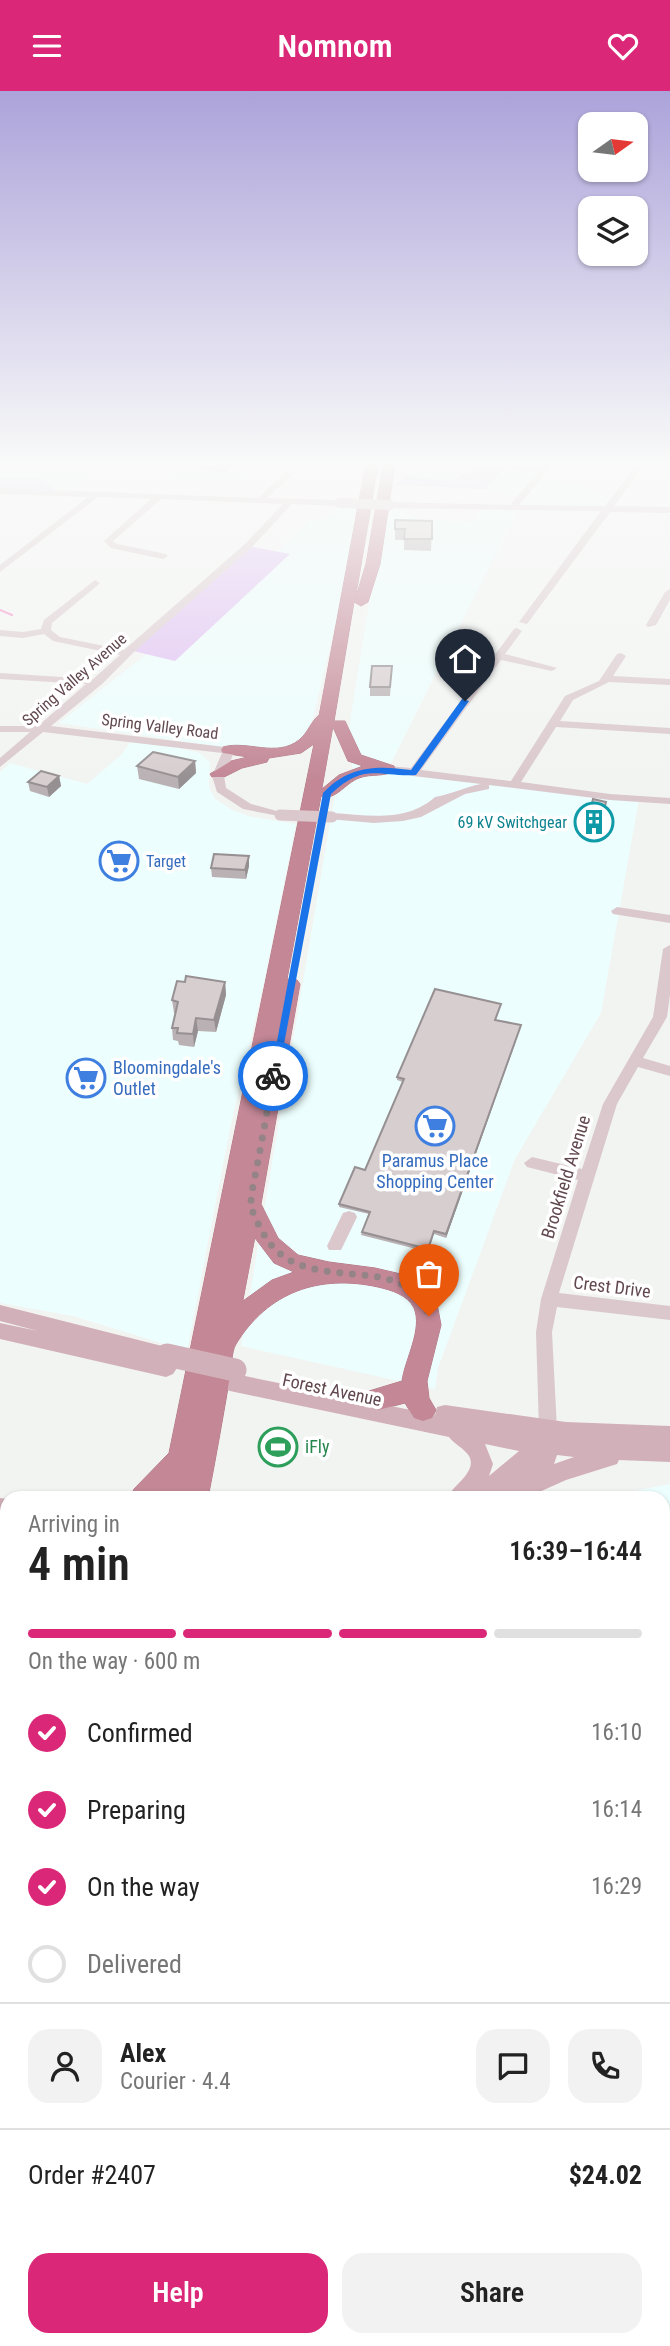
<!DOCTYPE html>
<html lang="en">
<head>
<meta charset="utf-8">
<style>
  :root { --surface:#fff; --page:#f2f2f2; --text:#222; --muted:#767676; --line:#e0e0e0; --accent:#db2777 }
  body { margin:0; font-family:"Roboto Condensed",sans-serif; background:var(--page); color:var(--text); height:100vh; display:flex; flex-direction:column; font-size:26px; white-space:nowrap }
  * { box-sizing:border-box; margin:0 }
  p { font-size:23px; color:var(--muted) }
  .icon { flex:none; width:38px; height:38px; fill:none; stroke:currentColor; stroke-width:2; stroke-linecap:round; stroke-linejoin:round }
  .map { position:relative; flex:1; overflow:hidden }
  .drawer { position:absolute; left:0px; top:1400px; width:670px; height:856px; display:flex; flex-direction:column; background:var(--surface); border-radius:21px 21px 0 0; box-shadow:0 2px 5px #0004 }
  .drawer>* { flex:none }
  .needle { width:46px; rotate:76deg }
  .fabs { position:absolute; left:578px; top:21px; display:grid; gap:14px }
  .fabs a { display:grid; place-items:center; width:70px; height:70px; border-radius:14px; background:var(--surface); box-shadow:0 2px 5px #0004; font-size:35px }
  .pin { position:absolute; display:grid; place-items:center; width:60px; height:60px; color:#fff; margin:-72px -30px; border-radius:50% 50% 50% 0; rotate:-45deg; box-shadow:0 0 7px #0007 }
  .pin .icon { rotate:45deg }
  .courier { position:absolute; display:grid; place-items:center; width:70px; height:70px; margin:-35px; border:5px solid #1a73e8; border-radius:50%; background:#fff; color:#222; box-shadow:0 2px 9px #0007 }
  .overview em { font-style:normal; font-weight:600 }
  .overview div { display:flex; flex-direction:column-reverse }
  .overview { display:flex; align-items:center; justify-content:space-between; height:119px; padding:0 28px }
  h1 { font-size:46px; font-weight:600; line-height:52px }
  .bar { display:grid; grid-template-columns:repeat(4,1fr); gap:10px 7px; align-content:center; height:84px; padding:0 28px }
  .bar i { height:9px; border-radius:5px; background:var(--line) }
  .bar .selected { background:var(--accent) }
  .bar p { grid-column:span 4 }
  .line { display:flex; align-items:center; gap:18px; padding:0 28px; border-top:2px solid var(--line) }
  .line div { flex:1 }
  .round { display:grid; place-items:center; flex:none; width:74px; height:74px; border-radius:21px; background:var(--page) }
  ol { padding:0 28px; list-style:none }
  li { display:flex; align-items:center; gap:21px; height:77px }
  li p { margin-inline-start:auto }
  li .icon { padding:7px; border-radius:50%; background:var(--accent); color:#fff; stroke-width:4 }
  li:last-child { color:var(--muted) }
  li i { width:38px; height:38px; border:4px solid var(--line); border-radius:50% }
  .button { display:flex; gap:14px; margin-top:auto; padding:14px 28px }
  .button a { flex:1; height:80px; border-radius:21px; background:var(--accent); color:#fff; font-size:28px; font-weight:600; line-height:80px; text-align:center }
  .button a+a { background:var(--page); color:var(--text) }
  header { display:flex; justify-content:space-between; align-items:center; height:91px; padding:0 28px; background:var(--accent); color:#fff; font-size:32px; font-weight:600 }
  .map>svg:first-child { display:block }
  .commercial { fill:#ecfefd }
  .green { fill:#dfbff3 }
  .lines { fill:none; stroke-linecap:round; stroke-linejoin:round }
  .stream { stroke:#f389c4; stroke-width:2 }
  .highway-casing { stroke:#af7281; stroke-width:1 }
  .minor { fill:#dac8cd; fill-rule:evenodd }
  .major { fill:#d2b0b9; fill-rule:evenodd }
  .highway { fill:#c38796; fill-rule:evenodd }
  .minor-bridge-far1 { stroke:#dac8cd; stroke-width:10 }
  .minor-bridge { stroke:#dac8cd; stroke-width:11 }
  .major-bridge { stroke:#d2b0b9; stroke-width:23 }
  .wall { fill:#b9b1b3 }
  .shaded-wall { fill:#969092 }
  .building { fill:#d7ced0; stroke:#969092; stroke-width:2 }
  .route { fill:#1a73e8 }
  .done { stroke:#948488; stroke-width:7; stroke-dasharray:0 12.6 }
  .labels { text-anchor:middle; stroke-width:7; stroke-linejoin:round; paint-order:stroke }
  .far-street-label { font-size:16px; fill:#61484f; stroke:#fff }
  .far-culture-label { font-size:16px; fill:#0d838f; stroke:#fff; text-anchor:end }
  .far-shop-label { font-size:16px; fill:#366cbe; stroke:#fff; text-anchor:start }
  .shop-label { font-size:18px; fill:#366cbe; stroke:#fff; text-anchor:start }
  .street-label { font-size:18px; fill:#61484f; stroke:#fff }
  .leisure-label { font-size:18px; fill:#27864d; stroke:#fff; text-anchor:start }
</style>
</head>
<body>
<header><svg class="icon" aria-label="menu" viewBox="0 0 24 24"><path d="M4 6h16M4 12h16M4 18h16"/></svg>Nomnom<svg class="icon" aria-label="heart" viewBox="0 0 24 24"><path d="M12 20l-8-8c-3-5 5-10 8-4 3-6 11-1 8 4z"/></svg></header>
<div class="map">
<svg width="670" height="2255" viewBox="0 0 670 2255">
  <rect width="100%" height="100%" fill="#f2f4f2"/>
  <!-- commercial -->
  <path class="commercial" d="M0 374H260L242 389 176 388 158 380 99 378 67 400 0 398Z
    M398 374H544L517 404 462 395 396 394 405 385 398 382Z
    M540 389 581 393 614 409 608 416 522 415Z
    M337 417H356L349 476 310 639 299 654 282 659 229 657 59 632 140 568 148 563 175 570 289 463 278 461 309 429 325 428Z
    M390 418H398L421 429 475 431 483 418 518 419 388 678 639 708 601 922 515 1068 438 1277 435 1298 241 1255 335 702 353 685 349 637 374 480 379 477 382 444Z
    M130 651 177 656 199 662 210 671 209 696 215 708 232 719 252 726 296 733 263 896 230 1038 187 1260 73 1225 0 1212V681L10 672 87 693 122 663Z
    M670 1393V1879L663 1878V1407H599Z
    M67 2249H239L237 2255H66Z"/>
  <!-- green -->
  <path class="green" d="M490 374 539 377 536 382 505 377 485 398 396 394 405 384 450 390 465 382Z
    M0 387 44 388 54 399 0 398Z
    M248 455 290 463 175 570 129 559Z
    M239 2249H318L314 2255H237Z"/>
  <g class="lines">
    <!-- stream -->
    <path class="stream" d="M0 519 12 524"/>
    <defs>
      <path id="highway" d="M366 374H378L355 509 366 473 383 374H395L380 473 368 511 361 515 354 511 334 630H345L361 664 394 675 396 678C387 687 371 682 359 687 345 692 336 710 321 705L287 888 297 889 300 893 261 1113 278 1147 298 1164 329 1171 375 1177 405 1184 422 1193 437 1213 441 1234 427 1290 429 1307 436 1319 432 1327 423 1330 414 1327 405 1312 378 1319 369 1316 365 1308 369 1300 402 1290C405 1268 423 1238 414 1217 408 1204 391 1199 378 1196 319 1183 268 1201 236 1253 231 1261 232 1277 230 1285 223 1326 216 1366 208 1407H130L134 1398 169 1362 314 653 301 662 269 667 267 671 242 677 224 686H212L210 683 231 670 248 666 223 662 221 659 223 656C248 649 276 667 299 649 308 642 311 630 319 624ZM333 636 348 670 363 675 339 684 322 698ZM255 1147 274 1172 294 1181 272 1189 243 1210Z
        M7 2230V2249H58L56 2255H0V2233Z"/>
    </defs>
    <!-- highway casing -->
    <use href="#highway" class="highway-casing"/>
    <!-- minor -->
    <path class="minor" d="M544 374H553L519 414 605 415 636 374H644L614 415 670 416V422L610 421 527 533 519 531 601 420 390 417 386 414 390 411 510 414Z
      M286 381 293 383 267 407 340 409 344 412 340 415 292 413 251 457 134 561 102 593 51 635 233 657 235 659 224 685 226 697 251 713 284 722V726L243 718 217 701 212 685 222 662 43 641 0 676V667L30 641H0V635H38L86 593 0 588V582L93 588 120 564 53 550 44 543 23 547 0 545V539L23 541 41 538 44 529 95 489 100 492 98 494 52 532 51 539 60 546 124 559 245 453 283 413 161 408 113 450 117 453 166 463 168 465 163 468 111 457 104 450 151 408 98 406 0 481V474L88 406 0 403V397L258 407Z
      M670 498V509L656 534 648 536 646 534 665 501Z
      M517 537 522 540 505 563 557 577 552 580 501 569 421 679 511 690 565 605 599 590 617 563 621 562 626 565 613 585 670 588V594L609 591 573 609 560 630 670 637V643L556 636 521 691 610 703 670 707V713L610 709 489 694V698L465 703 421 726 403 730 374 732 328 728 326 726 332 722C368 724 406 732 435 706 449 704 465 696 481 693L413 685 382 678 388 675 411 677 514 538Z
      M617 816 670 824V832L613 823 611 820Z
      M670 854V904L667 926 643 967 670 975V985L638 976 617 1013 559 1202 670 1215V1229L557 1216 552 1241 557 1338 554 1343 548 1346 542 1343 539 1338 536 1241 541 1208 578 1089 527 1076 524 1072 532 1066 582 1078 603 1013 653 926 663 858Z
      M349 1120 355 1122 357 1126 343 1155 341 1159H329L327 1155 341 1126 343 1122Z
      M7 2101V2128L0 2131V2104Z
      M670 2129V2157L663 2160V2132Z
      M0 2173 7 2176V2209L0 2206Z
      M547 2249H576L574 2255H545Z"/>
    <!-- major -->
    <path class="major" d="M0 1214 174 1258 177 1264 173 1271 177 1277 173 1283 166 1286 0 1248V1232L38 1240 0 1230Z
      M230 1282 435 1324 437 1316 445 1314 566 1331 670 1335V1371L619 1369 617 1373 566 1389 526 1407H447C452 1395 478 1381 469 1365 464 1357 454 1353 449 1346L230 1300 222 1297 219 1291 222 1285ZM485 1353 519 1360 489 1385 493 1373ZM557 1364 574 1366 554 1373Z
      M0 1407 7 1408V1450L0 1448Z"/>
    <!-- highway -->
    <use href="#highway" class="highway"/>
    <!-- minor-bridge-far1 -->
    <path class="minor-bridge-far1" d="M340 412 390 414"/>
    <!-- minor-bridge -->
    <path class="minor-bridge" d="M280 724 332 726"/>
    <!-- major-bridge -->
    <path class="major-bridge" d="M167 1264 235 1279"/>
  </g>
  <!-- wall -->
  <path class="wall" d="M180 374H232L223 382Z
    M395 429 432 430 431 460 404 459V449H395Z
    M392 575 390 605H370V596Z
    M195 670 196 682 179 698 139 688 137 675Z
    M59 685 61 695 49 706 30 700 28 691Z
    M604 720 598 743 585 742 587 732Z
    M249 765V775L246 788 212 786 211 777Z
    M225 891 226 904 216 941 198 940 194 956 179 954 178 950 173 949 172 937 175 922H174L172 909Z
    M501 913 496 929 521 934 520 938 446 1147 434 1143 428 1161 361 1144 362 1141 369 1123 339 1116V1113L365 1079 403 991 397 989V986Z
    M0 1660 7 1661V1726L0 1725Z"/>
  <!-- shaded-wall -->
  <path class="shaded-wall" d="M222 374H232L223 382Z
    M195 670 196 682 179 698 178 686Z
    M59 685 61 695 49 706 47 696Z
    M249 765V775L246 788 245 779Z
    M225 891 226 904 216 941 214 929Z
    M196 927 198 940 194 956 193 943Z
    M521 934 520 938 446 1147V1143Z"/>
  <!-- building -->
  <path class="building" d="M395 429 432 430V448H404L405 438H395Z
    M372 575H392L390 596H370Z
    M153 661 195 670 178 686 137 675Z
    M41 680 59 685 47 696 28 691Z
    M593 708 606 711 600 734 587 732Z
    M214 763 249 765 245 779 211 777Z
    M186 885 225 891 214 929 196 927 193 943 177 942 178 937H172L178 911 172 909 177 890 185 891Z
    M435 898 501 913 495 929 521 934 446 1143 434 1140 428 1158 362 1141 370 1121 339 1113 355 1076 365 1079 404 988 397 986Z
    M0 1660 7 1661V1719L0 1718Z"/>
  <!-- sky -->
  <linearGradient id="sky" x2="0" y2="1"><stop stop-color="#aca3da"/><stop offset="0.54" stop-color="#f9faf9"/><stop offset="1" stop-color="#f9faf9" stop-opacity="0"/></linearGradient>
  <rect width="670" height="690" fill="url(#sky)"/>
  <!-- route -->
  <path class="route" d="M462 608 469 610 416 684C377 686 365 671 331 703L278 985 270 988 323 702C348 675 376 674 411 679Z"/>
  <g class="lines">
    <!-- done -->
    <path class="done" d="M273 985C268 1015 263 1045 257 1075 255 1087 251 1101 251 1112 251 1121 259 1134 263 1142 301 1212 404 1153 429 1225"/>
  </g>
  <!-- icons -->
  <defs>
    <symbol id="building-ring" viewBox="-11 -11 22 22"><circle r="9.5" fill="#fff" stroke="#0f9aa8" stroke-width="1.5"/><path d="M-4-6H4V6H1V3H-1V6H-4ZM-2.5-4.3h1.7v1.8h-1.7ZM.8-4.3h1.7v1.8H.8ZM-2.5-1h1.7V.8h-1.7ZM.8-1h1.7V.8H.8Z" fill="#0f9aa8"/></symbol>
    <symbol id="supermarket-ring" viewBox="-11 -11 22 22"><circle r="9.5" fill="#fff" stroke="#3f7fe0" stroke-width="1.5"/><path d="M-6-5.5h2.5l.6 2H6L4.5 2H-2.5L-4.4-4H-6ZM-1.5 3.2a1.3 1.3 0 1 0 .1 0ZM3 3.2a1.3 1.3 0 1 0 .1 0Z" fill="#3f7fe0"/></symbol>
    <symbol id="stadium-ring" viewBox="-11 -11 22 22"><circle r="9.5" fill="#fff" stroke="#2e9e5b" stroke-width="1.5"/><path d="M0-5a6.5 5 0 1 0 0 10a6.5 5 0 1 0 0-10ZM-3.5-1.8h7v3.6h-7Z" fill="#2e9e5b"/></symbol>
  </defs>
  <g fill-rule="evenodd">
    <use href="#building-ring" x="572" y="709" width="44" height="44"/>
    <use href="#supermarket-ring" x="97" y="748" width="44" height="44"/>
    <use href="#supermarket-ring" x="64" y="965" width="44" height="44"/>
    <use href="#supermarket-ring" x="413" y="1013" width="44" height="44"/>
    <use href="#stadium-ring" x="256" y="1334" width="44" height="44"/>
  </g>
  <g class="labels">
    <!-- far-street labels -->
    <g class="far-street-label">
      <text transform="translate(74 588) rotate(-41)" y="6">Spring Valley Avenue</text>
      <text transform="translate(160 635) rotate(7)" y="6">Spring Valley Road</text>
    </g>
    <!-- far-culture labels -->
    <g class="far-culture-label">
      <text x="567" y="737">69 kV Switchgear</text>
    </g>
    <!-- far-shop labels -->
    <g class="far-shop-label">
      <text x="146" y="776">Target</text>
    </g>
    <!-- shop labels -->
    <g class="shop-label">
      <text x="113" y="983">Bloomingdale's<tspan x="113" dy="21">Outlet</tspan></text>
      <text x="435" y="1076" text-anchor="middle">Paramus Place<tspan x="435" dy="21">Shopping Center</tspan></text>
    </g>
    <!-- street labels -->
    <g class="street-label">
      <text transform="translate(566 1086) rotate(-73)" y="6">Brookfield Avenue</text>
      <text transform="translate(612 1196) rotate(7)" y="6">Crest Drive</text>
      <text transform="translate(332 1299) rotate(12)" y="6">Forest Avenue</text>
    </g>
    <!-- leisure labels -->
    <g class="leisure-label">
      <text x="305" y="1362">iFly</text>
    </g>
  </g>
</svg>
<div class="fabs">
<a><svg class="needle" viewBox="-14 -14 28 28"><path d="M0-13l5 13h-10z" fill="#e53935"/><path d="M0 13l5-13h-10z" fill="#767676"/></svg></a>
<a><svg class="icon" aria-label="layers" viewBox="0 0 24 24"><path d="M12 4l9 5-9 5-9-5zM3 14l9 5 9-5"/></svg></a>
</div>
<div class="pin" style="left:429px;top:1225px;background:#ea580c"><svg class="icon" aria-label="bag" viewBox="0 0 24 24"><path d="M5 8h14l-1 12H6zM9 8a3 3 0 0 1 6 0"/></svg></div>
<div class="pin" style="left:465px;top:610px;background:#1f2937"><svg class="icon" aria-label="home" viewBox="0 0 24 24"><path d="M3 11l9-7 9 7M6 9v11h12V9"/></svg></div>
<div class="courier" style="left:273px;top:985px"><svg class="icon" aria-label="bike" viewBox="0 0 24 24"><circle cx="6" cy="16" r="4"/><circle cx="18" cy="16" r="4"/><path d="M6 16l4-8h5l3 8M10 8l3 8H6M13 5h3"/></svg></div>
<section class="drawer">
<div class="overview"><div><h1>4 min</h1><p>Arriving in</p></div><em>16:39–16:44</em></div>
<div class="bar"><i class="selected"></i><i class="selected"></i><i class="selected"></i><i></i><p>On the way · 600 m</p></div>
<ol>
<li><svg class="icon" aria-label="check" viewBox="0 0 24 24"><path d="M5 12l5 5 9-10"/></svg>Confirmed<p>16:10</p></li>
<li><svg class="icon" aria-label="check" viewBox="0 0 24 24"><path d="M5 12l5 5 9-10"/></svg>Preparing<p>16:14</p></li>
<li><svg class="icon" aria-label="check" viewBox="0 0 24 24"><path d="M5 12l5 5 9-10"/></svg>On the way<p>16:29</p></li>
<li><i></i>Delivered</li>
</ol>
<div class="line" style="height:126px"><a class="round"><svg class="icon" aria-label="person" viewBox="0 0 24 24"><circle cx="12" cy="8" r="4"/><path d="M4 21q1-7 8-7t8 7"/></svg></a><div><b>Alex</b><p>Courier · 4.4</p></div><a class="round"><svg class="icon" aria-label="chat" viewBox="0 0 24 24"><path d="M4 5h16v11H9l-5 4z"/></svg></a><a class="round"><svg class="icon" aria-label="phone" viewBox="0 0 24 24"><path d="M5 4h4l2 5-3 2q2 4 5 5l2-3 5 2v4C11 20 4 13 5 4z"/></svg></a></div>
<div class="line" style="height:91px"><div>Order #2407</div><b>$24.02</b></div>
<div class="button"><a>Help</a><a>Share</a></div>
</section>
</div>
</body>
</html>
